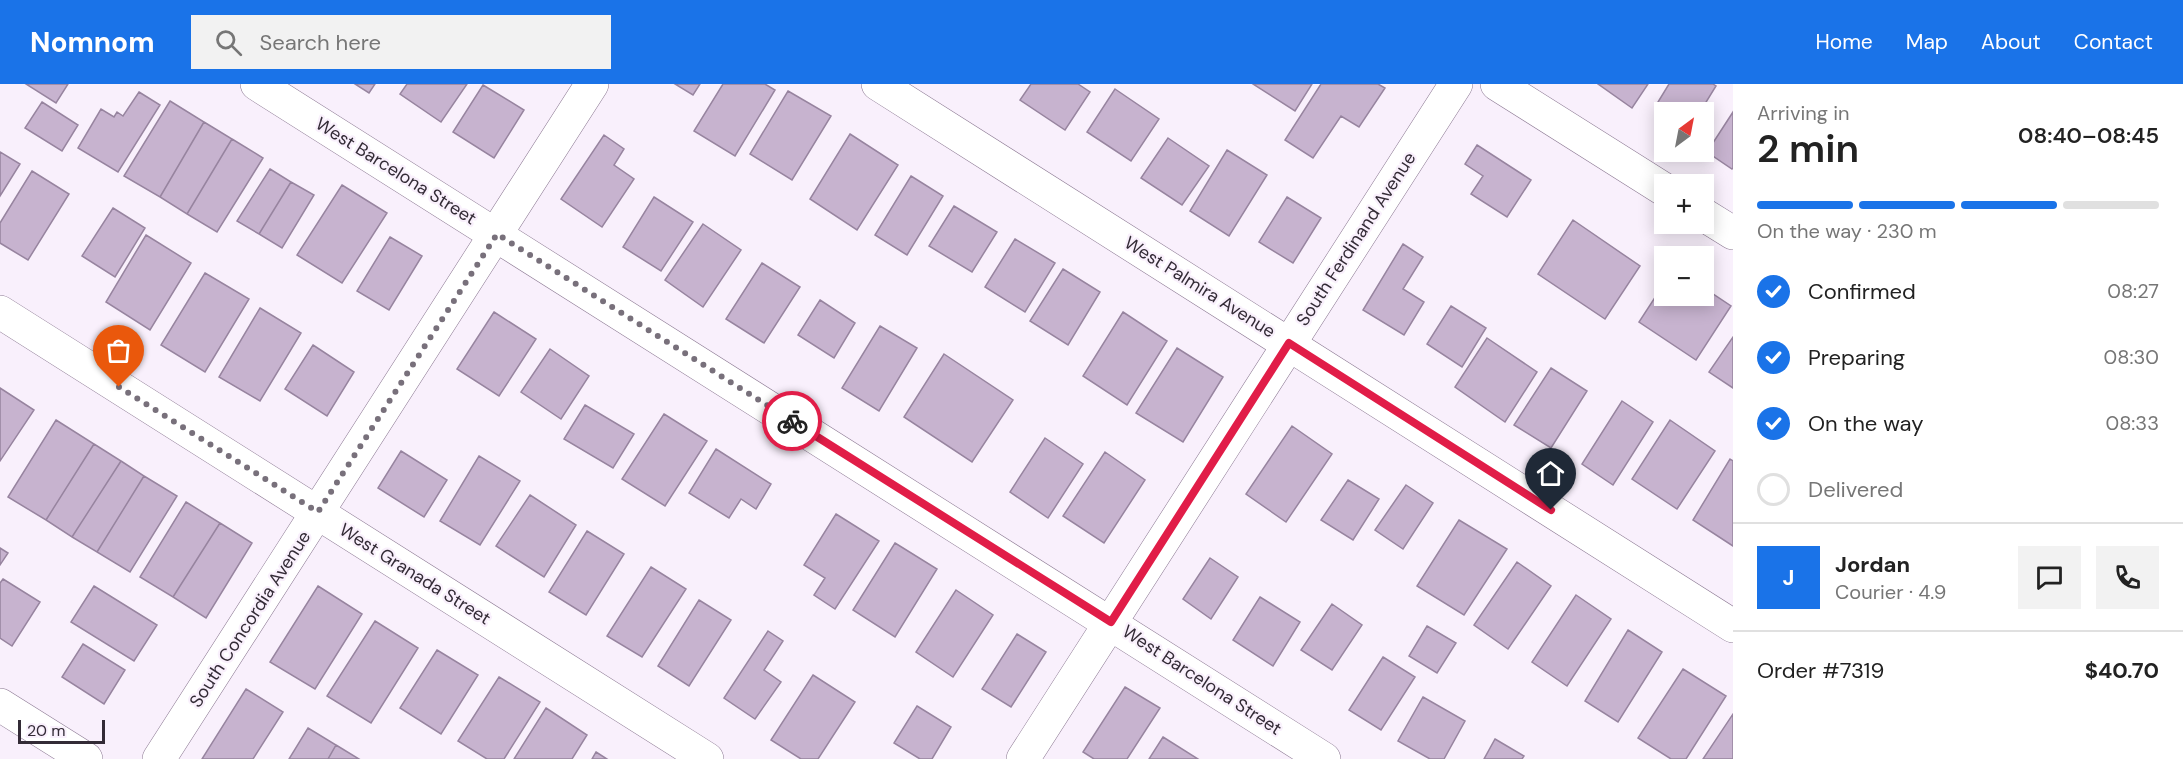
<!DOCTYPE html>
<html lang="en">
<head>
<meta charset="utf-8">
<style>
  :root { --surface:#fff; --page:#f2f2f2; --text:#222; --muted:#767676; --line:#e0e0e0; --accent:#1a73e8 }
  body { margin:0; font-family:"DM Sans",sans-serif; background:var(--page); color:var(--text); height:100vh; display:flex; flex-direction:column; font-size:22px; white-space:nowrap }
  * { box-sizing:border-box; margin:0 }
  p { font-size:20px; color:var(--muted) }
  .icon { flex:none; width:33px; height:33px; fill:none; stroke:currentColor; stroke-width:2; stroke-linecap:round; stroke-linejoin:round }
  .map { position:relative; flex:1; overflow:hidden }
  .details { display:flex; flex-direction:column; background:var(--surface); width:450px }
  .details>* { flex:none }
  .needle { width:39px; rotate:32deg }
  .tools { position:absolute; left:1654px; top:18px; display:grid; gap:12px }
  .tools a { display:grid; place-items:center; width:60px; height:60px; border-radius:0px; background:var(--surface); box-shadow:0 3px 15px #0003; font-size:30px }
  .scale { position:absolute; left:18px; bottom:15px; width:87px; box-sizing:border-box; padding-left:6px; border:3px solid #332b36; border-top:0; font-size:16px; line-height:21px; white-space:nowrap; color:#332b36; -webkit-text-stroke:4px #f9f0fc; paint-order:stroke }
  .pin { position:absolute; display:grid; place-items:center; width:51px; height:51px; color:#fff; margin:-62px -26px; border-radius:50% 50% 50% 0; rotate:-45deg; box-shadow:0 0 6px #0007 }
  .pin .icon { rotate:45deg }
  .courier { position:absolute; display:grid; place-items:center; width:60px; height:60px; margin:-30px; border:4px solid #e11d48; border-radius:50%; background:#fff; color:#222; box-shadow:0 2px 8px #0007 }
  .summary em { font-style:normal; font-weight:600 }
  .summary div { display:flex; flex-direction:column-reverse }
  .summary { display:flex; align-items:center; justify-content:space-between; height:102px; padding:0 24px }
  h1 { font-size:39px; font-weight:600; line-height:45px }
  .bar { display:grid; grid-template-columns:repeat(4,1fr); gap:9px 6px; align-content:center; height:72px; padding:0 24px }
  .bar i { height:8px; border-radius:4px; background:var(--line) }
  .bar .current { background:var(--accent) }
  .bar p { grid-column:span 4 }
  .line { display:flex; align-items:center; gap:15px; padding:0 24px; border-top:2px solid var(--line) }
  .line div { flex:1 }
  .round { display:grid; place-items:center; flex:none; width:63px; height:63px; border-radius:0px; background:var(--page) }
  ol { padding:0 24px; list-style:none }
  li { display:flex; align-items:center; gap:18px; height:66px }
  li p { margin-inline-start:auto }
  li .icon { padding:6px; border-radius:50%; background:var(--accent); color:#fff; stroke-width:4 }
  li:last-child { color:var(--muted) }
  li i { width:33px; height:33px; border:3px solid var(--line); border-radius:50% }
  header { display:flex; align-items:center; gap:36px; box-sizing:border-box; height:84px; padding:0 30px; background:var(--accent); color:#fff }
  header strong { font-size:28px }
  nav { display:flex; gap:33px; margin-inline-start:auto; font-size:21px }
  .search { width:420px; height:54px; background:var(--page); display:flex; align-items:center; gap:15px; box-sizing:border-box; padding:0 21px; border-radius:0px; color:var(--muted); font-size:22px }
  main { display:flex; flex:1; min-height:0 }
  .map>svg:first-child { display:block }
  .building { fill:#c7b3cf; stroke:#97849f; stroke-width:1.5 }
  .lines { fill:none; stroke-linecap:round; stroke-linejoin:round }
  .minor-casing { stroke:#8b7892; stroke-width:34 }
  .minor { stroke:#fff; stroke-width:33 }
  .done { stroke:#78707b; stroke-width:6; stroke-dasharray:0 10.8 }
  .route { stroke:#e11d48; stroke-width:8 }
  .labels { text-anchor:middle; stroke-width:4.5; stroke-linejoin:round; paint-order:stroke }
  .street-label { font-size:18px; fill:#332b36; stroke:#f9f0fc }
</style>
</head>
<body>
<header>
<strong>Nomnom</strong>
<div class="search"><svg class="icon" aria-label="search" viewBox="0 0 24 24"><circle cx="10" cy="10" r="6"/><path d="M15 15l6 6"/></svg>Search here</div>
<nav><a>Home</a><a>Map</a><a>About</a><a>Contact</a></nav>
</header>
<main>
<div class="map">
<svg width="1733" height="675" viewBox="0 0 1733 675">
  <rect width="100%" height="100%" fill="#f9f0fc"/>
  <!-- building -->
  <path class="building" d="M26 0H68L56 19Z
    M355 0H375L369 9Z
    M407 0H467L441 38 400 10Z
    M675 0H700L693 11Z
    M723 0H765L775 6 735 72 694 47Z
    M1031 0H1078L1090 8 1065 46 1020 16Z
    M1253 0H1312L1295 27Z
    M1321 0H1378L1385 4 1359 43 1341 32 1313 74 1285 56Z
    M1598 0H1648L1632 24Z
    M1669 0H1713L1716 2 1700 28H1674L1658 18Z
    M483 1 524 26 494 74 453 48Z
    M1115 5 1159 35 1131 77 1087 48Z
    M788 7 831 32 792 96 750 70Z
    M139 8 160 21 118 88 78 64 101 25 114 33 117 28 123 32Z
    M170 17 204 38 160 113 124 92Z
    M42 18 78 41 62 67 25 44Z
    M1733 28V84L1732 85 1707 68Z
    M204 38 232 55 187 130 160 113Z
    M850 50 898 81 857 146 810 115Z
    M604 51 624 65 614 81 634 95 602 143 561 115Z
    M1168 54 1209 82 1182 121 1141 94Z
    M232 55 263 74 217 148 187 130Z
    M1477 61 1531 96 1507 133 1471 110 1483 92 1465 80Z
    M1227 66 1267 91 1229 152 1190 127Z
    M0 68 20 80 0 112Z
    M270 85 291 98 259 150 237 137Z
    M32 87 69 110 28 176 0 159V139Z
    M911 92 943 112 907 171 875 151Z
    M291 98 314 111 282 164 259 150Z
    M342 101 387 129 342 199 297 171Z
    M654 113 693 138 661 187 623 163Z
    M1287 113 1321 134 1293 179 1259 158Z
    M954 122 997 148 972 188 929 162Z
    M113 124 145 144 115 193 82 172Z
    M1573 136 1640 182 1605 235 1538 190Z
    M703 140 741 166 703 223 665 196Z
    M146 151 191 179 150 246 106 218Z
    M390 153 422 172 389 226 357 207Z
    M1015 155 1055 179 1025 228 985 203Z
    M1403 160 1423 173 1403 205 1424 218 1404 251 1363 226Z
    M762 179 800 203 764 259 726 235Z
    M1063 185 1100 208 1068 261 1030 237Z
    M205 189 249 215 205 288 161 261Z
    M1665 198V212H1704V204L1731 222 1696 276 1639 238Z
    M820 216 855 239 834 274 798 251Z
    M1451 222 1486 244 1462 283 1427 260Z
    M260 224 301 249 260 317 219 293Z
    M494 228 536 255 499 312 457 285Z
    M1123 228 1167 257 1127 321 1083 292Z
    M880 242 917 264 879 327 842 304Z
    M1733 253V304L1709 288Z
    M1487 254 1537 288 1505 338 1455 303Z
    M313 261 354 288 327 332 285 305Z
    M1177 264 1223 293 1183 358 1136 329Z
    M550 265 589 292 561 335 521 308Z
    M944 270 1013 316 972 378 904 333Z
    M1551 284 1587 307 1551 364 1514 341Z
    M0 304 34 326 0 377Z
    M1622 317 1653 338 1613 401 1582 380Z
    M585 321 634 350 613 384 564 355Z
    M664 330 707 357 665 422 622 395Z
    M56 336 94 360 46 436 8 413Z
    M1670 336 1715 367 1677 425 1632 395Z
    M1292 342 1332 370 1286 438 1246 410Z
    M1045 354 1083 380 1048 434 1010 408Z
    M94 360 121 377 72 453 46 436Z
    M716 365 771 400 756 425 741 415 729 434 689 409Z
    M401 367 447 396 424 433 378 404Z
    M1105 368 1145 396 1104 459 1063 432Z
    M479 372 520 397 480 461 440 437Z
    M1730 375 1733 377V462L1693 436Z
    M121 377 144 392 97 468 72 453Z
    M144 392 177 412 130 488 97 468Z
    M1348 396 1379 415 1353 456 1321 436Z
    M1406 401 1433 419 1403 465 1375 446Z
    M530 411 576 441 544 493 496 462Z
    M186 418 220 439 173 513 140 493Z
    M836 430 879 457 835 525 814 511 825 494 804 481Z
    M1459 436 1507 465 1464 531 1417 502Z
    M220 439 252 459 206 534 173 513Z
    M587 447 624 470 586 531 549 508Z
    M895 459 937 485 895 553 853 526Z
    M0 464 8 469 0 481Z
    M1210 474 1238 493 1211 535 1183 515Z
    M1517 478 1551 502 1508 565 1474 541Z
    M651 483 686 505 642 573 607 552Z
    M3 495 40 518 12 562 0 554V499Z
    M94 502 157 541 134 577 71 538Z
    M318 502 362 530 315 605 270 578Z
    M956 506 993 531 953 593 916 568Z
    M1576 511 1611 535 1567 602 1532 578Z
    M1260 513 1300 538 1273 582 1233 556Z
    M699 516 731 536 689 602 658 582Z
    M1332 520 1362 541 1332 586 1301 566Z
    M375 537 418 564 371 639 327 612Z
    M1427 542 1456 559 1437 589 1409 572Z
    M1628 546 1662 568 1618 638 1585 617Z
    M768 547 783 557 764 586 781 598 755 635 724 614Z
    M1017 550 1046 568 1011 623 982 605Z
    M83 560 125 586 104 620 62 593Z
    M437 566 478 591 441 650 400 624Z
    M1383 573 1415 593 1381 646 1349 626Z
    M1683 585 1726 612 1686 675H1671L1638 654Z
    M813 591 855 618 818 675H801L771 656Z
    M499 593 540 618 504 675H487L458 657Z
    M1125 603 1160 624 1127 675H1094L1083 668Z
    M246 605 283 628 253 675H202Z
    M1423 613 1465 637 1444 675H1430L1398 657Z
    M917 622 951 643 932 675H920L894 659Z
    M546 624 587 651 572 675H514Z
    M1733 630V675H1703Z
    M308 644 336 661 328 675H289Z
    M1163 653 1198 675H1149Z
    M1495 655 1524 672 1522 675H1484Z
    M336 661 359 675H328Z
    M596 668 607 675H592Z"/>
  <g class="lines">
    <defs>
      <path id="minor" d="M257 0 1324 675
        M878 0 1733 542
        M1497 0 1665 106
        M1704 131 1733 149
        M0 228 707 675
        M0 621 86 675
        M159 675 592 0
        M1023 675 1456 0"/>
    </defs>
    <!-- minor casing -->
    <use href="#minor" class="minor-casing"/>
    <!-- minor -->
    <use href="#minor" class="minor"/>
  </g>
  <g class="lines">
    <!-- done -->
    <path class="done" d="M119 303 318 428 497 150 792 337"/>
    <!-- route -->
    <path class="route" d="M792 337 1111 538 1289 259 1551 426"/>
  </g>
  <g class="labels">
    <!-- street labels -->
    <g class="street-label">
      <text transform="translate(396 87) rotate(32)" y="6">West Barcelona Street</text>
      <text transform="translate(1356 155) rotate(-57)" y="6">South Ferdinand Avenue</text>
      <text transform="translate(1200 203) rotate(32)" y="6">West Palmira Avenue</text>
      <text transform="translate(415 490) rotate(32)" y="6">West Granada Street</text>
      <text transform="translate(250 535) rotate(-57)" y="6">South Concordia Avenue</text>
      <text transform="translate(1202 596) rotate(33)" y="6">West Barcelona Street</text>
    </g>
  </g>
</svg>
<div class="tools">
<a><svg class="needle" viewBox="-14 -14 28 28"><path d="M0-13l5 13h-10z" fill="#e53935"/><path d="M0 13l5-13h-10z" fill="#767676"/></svg></a>
<a>+</a>
<a>−</a>
</div>
<div class="scale">20 m</div>
<div class="pin" style="left:119px;top:303px;background:#ea580c"><svg class="icon" aria-label="bag" viewBox="0 0 24 24"><path d="M5 8h14l-1 12H6zM9 8a3 3 0 0 1 6 0"/></svg></div>
<div class="pin" style="left:1551px;top:426px;background:#1f2937"><svg class="icon" aria-label="home" viewBox="0 0 24 24"><path d="M3 11l9-7 9 7M6 9v11h12V9"/></svg></div>
<div class="courier" style="left:792px;top:337px"><svg class="icon" aria-label="bike" viewBox="0 0 24 24"><circle cx="6" cy="16" r="4"/><circle cx="18" cy="16" r="4"/><path d="M6 16l4-8h5l3 8M10 8l3 8H6M13 5h3"/></svg></div>
</div>
<section class="details">
<div class="summary"><div><h1>2 min</h1><p>Arriving in</p></div><em>08:40–08:45</em></div>
<div class="bar"><i class="current"></i><i class="current"></i><i class="current"></i><i></i><p>On the way · 230 m</p></div>
<ol>
<li><svg class="icon" aria-label="check" viewBox="0 0 24 24"><path d="M5 12l5 5 9-10"/></svg>Confirmed<p>08:27</p></li>
<li><svg class="icon" aria-label="check" viewBox="0 0 24 24"><path d="M5 12l5 5 9-10"/></svg>Preparing<p>08:30</p></li>
<li><svg class="icon" aria-label="check" viewBox="0 0 24 24"><path d="M5 12l5 5 9-10"/></svg>On the way<p>08:33</p></li>
<li><i></i>Delivered</li>
</ol>
<div class="line" style="height:108px"><b class="round" style="background:var(--accent);color:#fff">J</b><div><b>Jordan</b><p>Courier · 4.9</p></div><a class="round"><svg class="icon" aria-label="chat" viewBox="0 0 24 24"><path d="M4 5h16v11H9l-5 4z"/></svg></a><a class="round"><svg class="icon" aria-label="phone" viewBox="0 0 24 24"><path d="M5 4h4l2 5-3 2q2 4 5 5l2-3 5 2v4C11 20 4 13 5 4z"/></svg></a></div>
<div class="line" style="height:78px"><div>Order #7319</div><b>$40.70</b></div>
</section>
</main>
</body>
</html>
